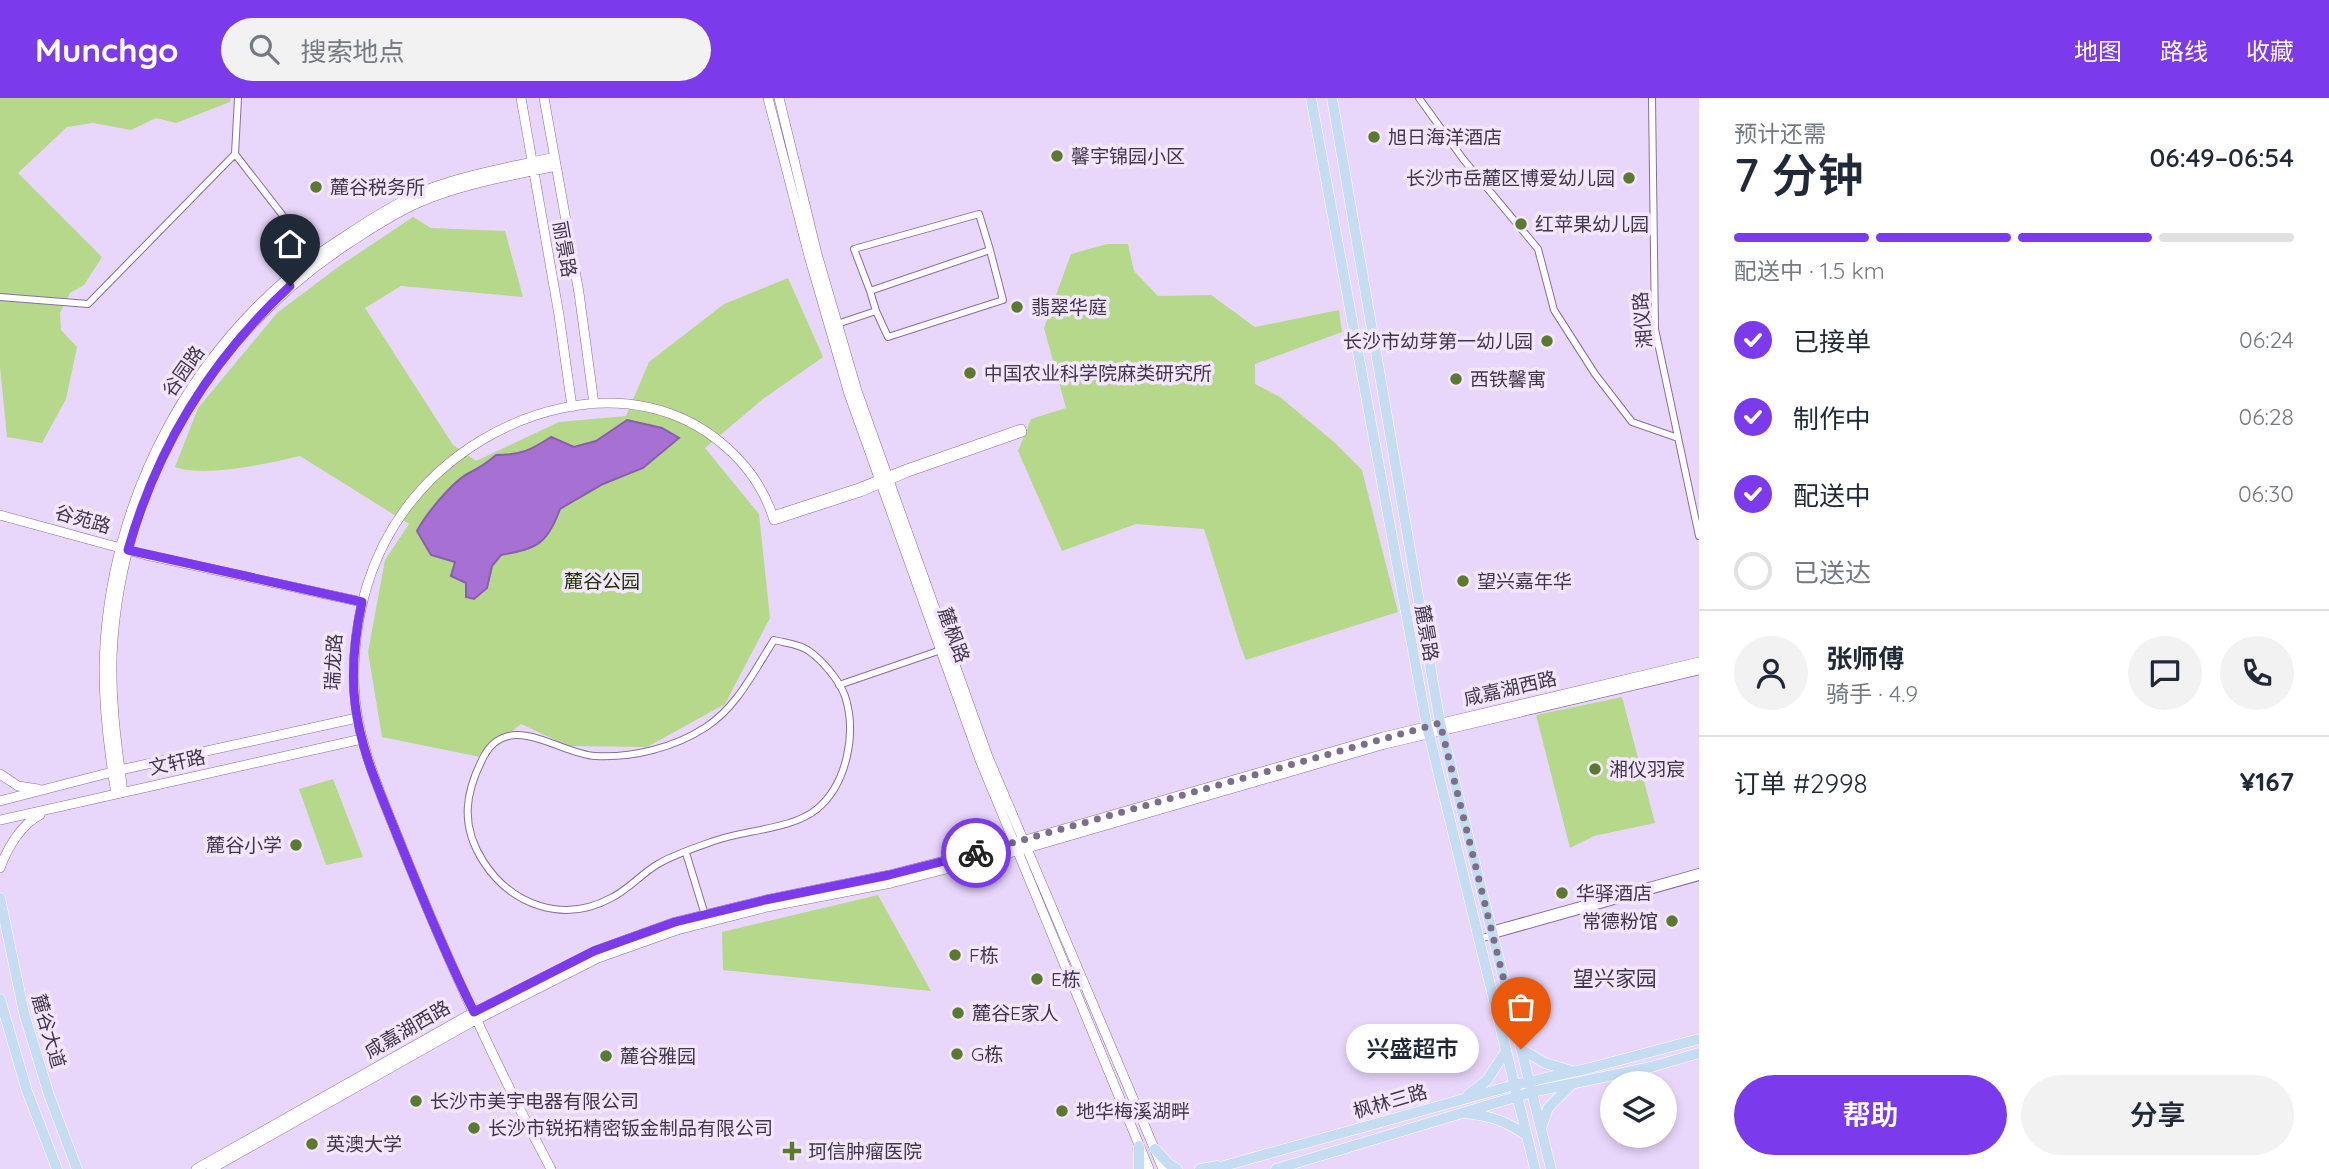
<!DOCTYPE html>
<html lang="zh">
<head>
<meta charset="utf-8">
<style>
  :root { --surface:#fff; --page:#f2f2f3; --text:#1f2937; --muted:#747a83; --line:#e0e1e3; --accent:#7c3aed }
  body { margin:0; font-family:Quicksand,"Noto Sans SC",sans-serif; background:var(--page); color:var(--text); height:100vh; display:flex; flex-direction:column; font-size:26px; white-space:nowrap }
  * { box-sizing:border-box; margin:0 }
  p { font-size:23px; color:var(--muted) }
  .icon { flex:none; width:38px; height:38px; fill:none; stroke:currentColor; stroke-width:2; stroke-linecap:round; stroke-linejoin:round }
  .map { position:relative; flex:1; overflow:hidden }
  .sheet { display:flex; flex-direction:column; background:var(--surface); width:630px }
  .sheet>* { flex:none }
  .fabs { position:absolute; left:1600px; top:973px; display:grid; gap:14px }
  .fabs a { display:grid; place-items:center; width:77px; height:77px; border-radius:50%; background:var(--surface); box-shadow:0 4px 10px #0003; font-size:35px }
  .pin { position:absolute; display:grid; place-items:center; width:60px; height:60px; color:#fff; margin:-72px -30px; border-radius:50% 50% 50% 0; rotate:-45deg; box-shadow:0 0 7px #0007 }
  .pin .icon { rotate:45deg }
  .courier { position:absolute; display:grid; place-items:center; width:70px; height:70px; margin:-35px; border:5px solid #7c3aed; border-radius:50%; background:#fff; color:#222; box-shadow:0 2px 9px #0007 }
  .bubble { position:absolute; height:49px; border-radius:24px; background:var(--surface); box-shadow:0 4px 10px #0003; font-size:23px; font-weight:600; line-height:49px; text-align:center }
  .overview em { font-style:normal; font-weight:600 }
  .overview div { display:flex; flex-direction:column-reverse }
  .overview { display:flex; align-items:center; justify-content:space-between; height:119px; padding:0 35px }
  h1 { font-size:46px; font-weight:600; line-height:52px }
  .bar { display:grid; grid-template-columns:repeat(4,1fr); gap:10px 7px; align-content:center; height:84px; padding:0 35px }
  .bar i { height:9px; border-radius:5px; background:var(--line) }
  .bar .active { background:var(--accent) }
  .bar p { grid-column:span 4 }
  .line { display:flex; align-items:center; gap:18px; padding:0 35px; border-top:2px solid var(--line) }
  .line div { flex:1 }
  .round { display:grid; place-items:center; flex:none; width:74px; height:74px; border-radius:37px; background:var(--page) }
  ol { padding:0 35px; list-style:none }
  li { display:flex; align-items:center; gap:21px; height:77px }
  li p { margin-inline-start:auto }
  li .icon { padding:7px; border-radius:50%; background:var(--accent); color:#fff; stroke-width:4 }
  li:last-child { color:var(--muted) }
  li i { width:38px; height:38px; border:4px solid var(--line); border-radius:50% }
  .cta { display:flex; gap:14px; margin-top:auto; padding:14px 35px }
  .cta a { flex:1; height:80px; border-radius:42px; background:var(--accent); color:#fff; font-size:28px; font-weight:600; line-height:80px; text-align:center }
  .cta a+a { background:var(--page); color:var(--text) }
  header { display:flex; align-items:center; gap:42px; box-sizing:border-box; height:98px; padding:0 35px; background:var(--accent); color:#fff }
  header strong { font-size:33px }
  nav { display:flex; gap:38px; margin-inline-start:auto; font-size:24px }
  .search { width:490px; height:63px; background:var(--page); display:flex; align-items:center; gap:18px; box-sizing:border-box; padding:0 24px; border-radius:38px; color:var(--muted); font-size:26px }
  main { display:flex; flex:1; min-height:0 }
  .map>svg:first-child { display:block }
  .green { fill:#b6d88a }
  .water { fill:#a671d3; stroke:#885fab; stroke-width:2 }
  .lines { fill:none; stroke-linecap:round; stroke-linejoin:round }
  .street-casing { stroke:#896da2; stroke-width:8 }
  .secondary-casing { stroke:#896da2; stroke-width:10 }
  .primary-casing { stroke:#fff; stroke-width:11 }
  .street { stroke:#fff; stroke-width:6 }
  .secondary { stroke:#fff; stroke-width:9 }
  .primary { stroke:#c5dcf3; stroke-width:10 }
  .done { stroke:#7c6e8a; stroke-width:7; stroke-dasharray:0 12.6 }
  .route { stroke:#7c3aed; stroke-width:9 }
  .poi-dot { fill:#5c7a2f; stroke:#f3e7ff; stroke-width:2.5 }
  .labels { text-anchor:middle; stroke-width:7; stroke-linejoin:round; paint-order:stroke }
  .poi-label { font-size:19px; fill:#42364d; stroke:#f3e7ff; text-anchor:start }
  .street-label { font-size:19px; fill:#42364d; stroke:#f3e7ff }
  .park-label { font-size:19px; fill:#223303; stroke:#f3e7ff }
  .neighbourhood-label { font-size:21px; fill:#42364d; stroke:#f3e7ff }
</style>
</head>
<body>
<header>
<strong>Munchgo</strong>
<div class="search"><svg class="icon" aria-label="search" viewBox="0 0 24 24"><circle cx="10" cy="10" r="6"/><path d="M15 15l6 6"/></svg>搜索地点</div>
<nav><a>地图</a><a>路线</a><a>收藏</a></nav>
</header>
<main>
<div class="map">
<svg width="1699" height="1071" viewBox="0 0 1699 1071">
  <rect width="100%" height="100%" fill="#e9d7fb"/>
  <!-- green -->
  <path class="green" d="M0 0H231L230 4 176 25 156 20 131 32 93 25 67 29 18 75 102 159 84 187 70 195 60 215 61 232 77 249 66 301 42 345 7 339 0 269Z
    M413 119 431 130 505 133 523 199 401 188 365 210 453 347 476 363 559 324 626 318 649 264 724 206 788 180 823 259 763 301 705 350 759 416 770 520 725 606 647 649 568 648 521 626 480 659 382 639 368 554 385 462 409 426 300 358C269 365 205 380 175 369L198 310 277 215 338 169Z
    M1107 146H1128L1134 173 1158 198 1211 197 1255 229 1339 212 1342 234 1255 266V286L1280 299 1334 344 1362 372 1398 514 1246 562 1240 547 1204 431 1136 426 1062 453 1018 353 1031 321 1066 310 1044 230 1071 156Z
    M1622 599 1655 725 1594 738 1570 750 1536 617Z
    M333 681 363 759 326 767 299 691Z
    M878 797 931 893 723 872 722 834Z"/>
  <!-- water -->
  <path class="water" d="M627 322 662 330 679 340 643 370 603 386 560 411C547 447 537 450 501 457L492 468 487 490 474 501 466 499V485L451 478 455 464 431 457 417 433C426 416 452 384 469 375 479 370 487 365 496 357 521 357 531 352 551 339L574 349 596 343Z"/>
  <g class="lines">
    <defs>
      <path id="street" d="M1419 0 1463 61 1538 151 1554 212 1595 276 1632 324 1678 340
        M1652 0 1655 231 1699 438
        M235 56 315 159
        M870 193 854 151 979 116 990 152
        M0 199 88 206 235 56 238 0
        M837 226 876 213 888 239 1003 202 990 152 870 193 876 213
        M774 542C785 545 800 546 809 553 823 563 839 582 845 598 857 635 847 686 817 711 793 731 746 732 717 742 697 749 675 756 658 766 641 776 628 792 611 800 563 826 511 807 483 763 460 727 465 694 484 658 509 612 560 656 595 658 632 660 674 650 706 629 737 609 754 573 774 542Z
        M839 587 941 552
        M686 755 705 817
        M1491 832 1699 774
        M1479 841 1699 779"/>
      <path id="secondary" d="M521 0 559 217 572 309
        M544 0 579 195 594 306
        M768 0 809 158 849 296 980 662 1149 1071
        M779 0 817 156 857 293 988 659 1163 1071
        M0 417 146 457 362 504
        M0 676 18 688 38 691
        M123 694C116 643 109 593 113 541 126 378 214 234 349 145 371 131 393 116 418 105 461 86 510 78 556 68
        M116 696C109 654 104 613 104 570 107 400 196 235 339 142 367 124 395 105 426 92 467 76 512 69 555 59
        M0 703 120 672 357 620
        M0 722 362 641
        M0 770C7 751 21 726 40 717
        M196 1071 467 918 595 853 675 824 765 802 889 777 1022 743 1383 639 1699 564
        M211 1071 470 925 598 860 677 832 767 809 891 785 1024 751 1385 646 1699 572
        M551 1071C496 968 447 861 403 752 382 698 355 643 354 584 353 517 371 451 415 399 488 311 633 266 726 349 749 369 765 393 774 422L860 394 908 374 1022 334 1021 331 907 371 859 390 773 418"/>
      <path id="primary" d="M1311 0 1427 628 1535 1071
        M1332 0 1440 625 1551 1071
        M0 800 24 915 49 997 77 1071
        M0 901 27 993 57 1071
        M1521 951 1545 965 1572 973
        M1468 997 1487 982 1506 953
        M1466 1015C1490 1018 1506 1023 1526 1037
        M1541 1031 1548 1010 1571 987
        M1155 1051 1169 1066 1177 1071
        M1139 1071V1048
        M1200 1071 1218 1068
        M1213 1071 1514 987 1590 970 1699 941
        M1276 1071 1532 994 1651 969 1699 955"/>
    </defs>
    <!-- street casing -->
    <use href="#street" class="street-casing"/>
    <!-- secondary casing -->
    <use href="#secondary" class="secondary-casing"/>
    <!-- primary casing -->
    <use href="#primary" class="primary-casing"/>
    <!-- street -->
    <use href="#street" class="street"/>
    <!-- secondary -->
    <use href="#secondary" class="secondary"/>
    <!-- primary -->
    <use href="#primary" class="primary"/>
  </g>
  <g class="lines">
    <!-- done -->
    <path class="done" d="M976 755 1440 625 1521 951"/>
    <!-- route -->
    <path class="route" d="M290 188C212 260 157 349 128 452L362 504C355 537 351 572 355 605 360 651 380 694 397 737 421 797 445 856 474 914L594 853 675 824 765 802 889 777 976 755"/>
  </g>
  <!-- markers -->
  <g class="poi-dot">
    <circle cx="1374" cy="39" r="7"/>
    <circle cx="1057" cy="58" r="7"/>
    <circle cx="1629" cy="80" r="7"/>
    <circle cx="316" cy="89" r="7"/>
    <circle cx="1521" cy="126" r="7"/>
    <circle cx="1017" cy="209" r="7"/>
    <circle cx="1547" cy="243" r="7"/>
    <circle cx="970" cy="275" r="7"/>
    <circle cx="1456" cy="281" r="7"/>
    <circle cx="1463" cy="483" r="7"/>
    <circle cx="1595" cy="671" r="7"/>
    <circle cx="296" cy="747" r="7"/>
    <circle cx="1562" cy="795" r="7"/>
    <circle cx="1672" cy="823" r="7"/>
    <circle cx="955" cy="857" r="7"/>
    <circle cx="1037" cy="881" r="7"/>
    <circle cx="958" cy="915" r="7"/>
    <circle cx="957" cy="956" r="7"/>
    <circle cx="606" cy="958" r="7"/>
    <circle cx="416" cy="1003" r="7"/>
    <circle cx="1062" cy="1013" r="7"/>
    <circle cx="474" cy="1030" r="7"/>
    <circle cx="312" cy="1046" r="7"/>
    <path d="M788.5 1042.5h7v7h7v7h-7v7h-7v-7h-7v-7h7z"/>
  </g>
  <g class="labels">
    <!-- poi labels -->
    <g class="poi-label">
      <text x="1388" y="46">旭日海洋酒店</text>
      <text x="1071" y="65">馨宇锦园小区</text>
      <text x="1615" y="87" text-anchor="end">长沙市岳麓区博爱幼儿园</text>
      <text x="330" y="96">麓谷税务所</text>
      <text x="1535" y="133">红苹果幼儿园</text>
      <text x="1031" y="216">翡翠华庭</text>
      <text x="1533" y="250" text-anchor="end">长沙市幼芽第一幼儿园</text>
      <text x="984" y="282">中国农业科学院麻类研究所</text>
      <text x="1470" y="288">西铁馨寓</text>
      <text x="1477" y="490">望兴嘉年华</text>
      <text x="1609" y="678">湘仪羽宸</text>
      <text x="282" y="754" text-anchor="end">麓谷小学</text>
      <text x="1576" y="802">华驿酒店</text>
      <text x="1658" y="830" text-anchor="end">常德粉馆</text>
      <text x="969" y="864">F栋</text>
      <text x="1051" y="888">E栋</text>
      <text x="972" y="922">麓谷E家人</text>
      <text x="971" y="963">G栋</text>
      <text x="620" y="965">麓谷雅园</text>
      <text x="430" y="1010">长沙市美宇电器有限公司</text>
      <text x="1076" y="1020">地华梅溪湖畔</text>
      <text x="488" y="1037">长沙市锐拓精密钣金制品有限公司</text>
      <text x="326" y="1053">英澳大学</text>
      <text x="808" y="1060">珂信肿瘤医院</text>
    </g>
    <!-- street labels -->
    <g class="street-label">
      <text transform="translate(565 151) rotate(80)" y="7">丽景路</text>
      <text transform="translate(1642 222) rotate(-95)" y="7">湘仪路</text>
      <text transform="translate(183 273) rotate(-55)" y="7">谷园路</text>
      <text transform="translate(83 421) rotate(16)" y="7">谷苑路</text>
      <text transform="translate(1427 535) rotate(80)" y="7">麓景路</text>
      <text transform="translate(954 537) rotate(70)" y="7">麓枫路</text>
      <text transform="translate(333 564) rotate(-87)" y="7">瑞龙路</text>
      <text transform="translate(1510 590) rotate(-13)" y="7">咸嘉湖西路</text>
      <text transform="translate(177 664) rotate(-12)" y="7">文轩路</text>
      <text transform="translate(407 931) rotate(-30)" y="7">咸嘉湖西路</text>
      <text transform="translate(49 933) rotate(74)" y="7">麓谷大道</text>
      <text transform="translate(1390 1003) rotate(-16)" y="7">枫林三路</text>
    </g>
    <!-- park labels -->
    <g class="park-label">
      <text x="602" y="490">麓谷公园</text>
    </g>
    <!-- neighbourhood labels -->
    <g class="neighbourhood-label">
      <text x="1615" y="888">望兴家园</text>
    </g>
  </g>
</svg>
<div class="fabs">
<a><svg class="icon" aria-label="layers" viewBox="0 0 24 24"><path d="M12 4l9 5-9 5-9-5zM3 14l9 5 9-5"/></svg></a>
</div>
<div class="pin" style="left:1521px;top:951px;background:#ea580c"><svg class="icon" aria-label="bag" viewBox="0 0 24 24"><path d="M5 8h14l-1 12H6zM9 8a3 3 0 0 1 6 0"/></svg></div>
<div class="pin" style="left:290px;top:188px;background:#1f2937"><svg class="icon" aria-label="home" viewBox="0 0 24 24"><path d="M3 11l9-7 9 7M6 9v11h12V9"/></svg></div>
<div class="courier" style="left:976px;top:755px"><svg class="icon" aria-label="bike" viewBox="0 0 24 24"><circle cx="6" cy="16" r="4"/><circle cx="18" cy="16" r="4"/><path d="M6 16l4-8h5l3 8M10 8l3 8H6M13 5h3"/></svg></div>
<div class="bubble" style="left:1346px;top:926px;width:133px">兴盛超市</div>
</div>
<section class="sheet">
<div class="overview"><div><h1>7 分钟</h1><p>预计还需</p></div><em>06:49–06:54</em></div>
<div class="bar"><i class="active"></i><i class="active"></i><i class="active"></i><i></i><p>配送中 · 1.5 km</p></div>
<ol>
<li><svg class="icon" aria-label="check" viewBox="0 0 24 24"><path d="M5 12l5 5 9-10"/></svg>已接单<p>06:24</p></li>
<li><svg class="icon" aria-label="check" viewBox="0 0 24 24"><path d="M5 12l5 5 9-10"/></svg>制作中<p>06:28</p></li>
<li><svg class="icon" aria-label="check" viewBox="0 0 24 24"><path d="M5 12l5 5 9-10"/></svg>配送中<p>06:30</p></li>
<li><i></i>已送达</li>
</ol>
<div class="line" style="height:126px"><a class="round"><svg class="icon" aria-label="person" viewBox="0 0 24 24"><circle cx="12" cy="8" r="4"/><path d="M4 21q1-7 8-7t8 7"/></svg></a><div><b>张师傅</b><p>骑手 · 4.9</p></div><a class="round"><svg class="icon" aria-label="chat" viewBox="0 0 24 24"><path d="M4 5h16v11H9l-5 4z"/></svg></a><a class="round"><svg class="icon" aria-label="phone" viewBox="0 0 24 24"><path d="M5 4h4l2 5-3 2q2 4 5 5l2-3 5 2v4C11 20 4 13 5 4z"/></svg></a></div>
<div class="line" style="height:91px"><div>订单 #2998</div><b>¥167</b></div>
<div class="cta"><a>帮助</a><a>分享</a></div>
</section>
</main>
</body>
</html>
